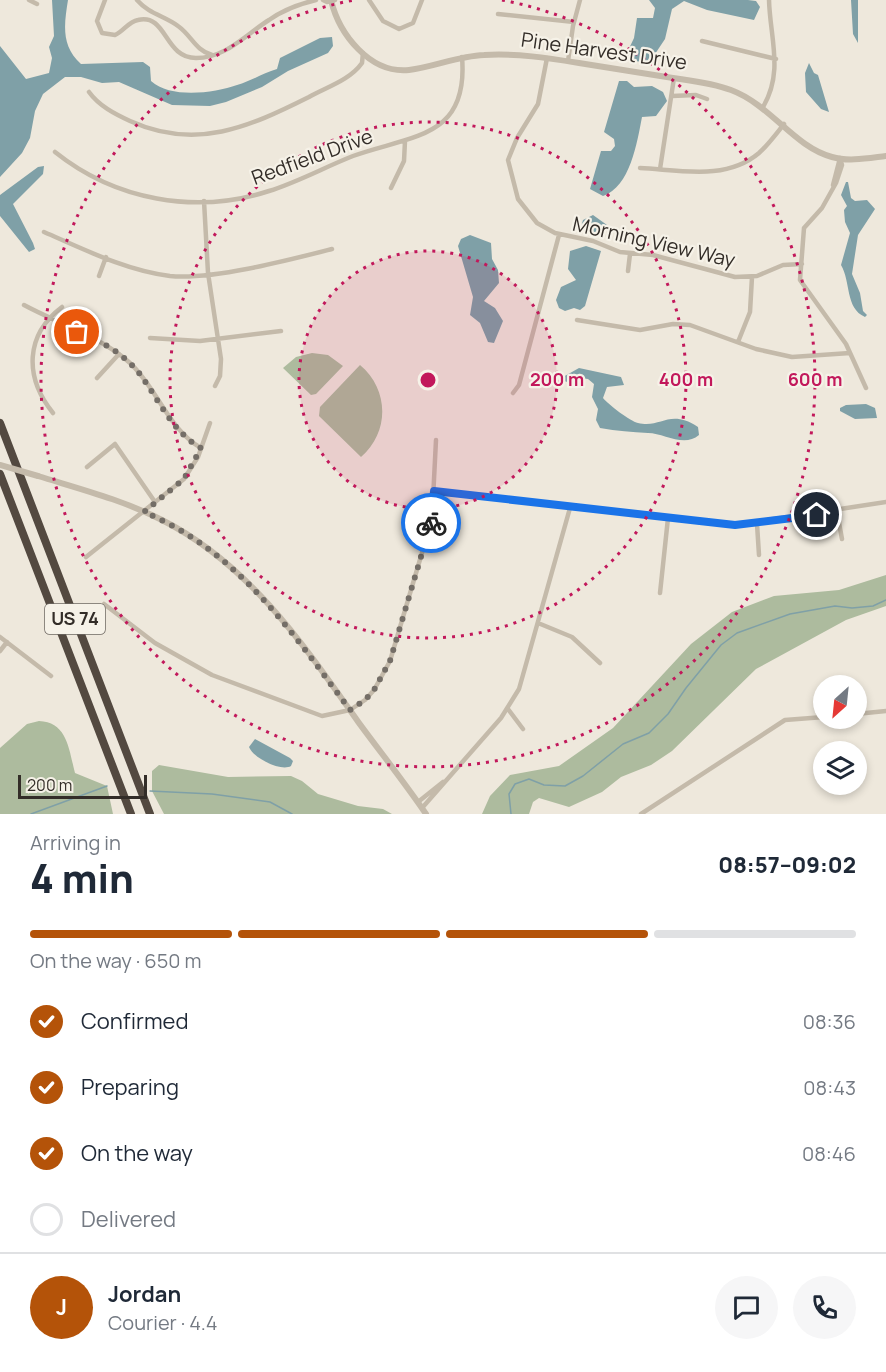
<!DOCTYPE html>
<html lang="en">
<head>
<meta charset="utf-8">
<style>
  :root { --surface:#fff; --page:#f6f6f7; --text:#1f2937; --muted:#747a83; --line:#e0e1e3; --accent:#b45309 }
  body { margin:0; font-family:Manrope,sans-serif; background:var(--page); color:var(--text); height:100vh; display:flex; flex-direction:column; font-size:22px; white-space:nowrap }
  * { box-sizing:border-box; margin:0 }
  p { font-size:20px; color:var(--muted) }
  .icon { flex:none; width:33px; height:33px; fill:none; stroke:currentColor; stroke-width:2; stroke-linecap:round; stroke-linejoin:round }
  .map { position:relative; height:814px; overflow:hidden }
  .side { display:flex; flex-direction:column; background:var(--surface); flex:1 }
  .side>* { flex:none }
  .needle { width:39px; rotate:207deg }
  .buttons { position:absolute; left:813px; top:675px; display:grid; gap:12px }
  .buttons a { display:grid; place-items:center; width:54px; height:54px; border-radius:50%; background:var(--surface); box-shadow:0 3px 9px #0003; font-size:30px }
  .scale { position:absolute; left:18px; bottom:15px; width:129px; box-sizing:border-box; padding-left:6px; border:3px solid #332d28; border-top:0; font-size:16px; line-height:21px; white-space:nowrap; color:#332d28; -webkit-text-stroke:4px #f6f2e8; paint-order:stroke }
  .pin { position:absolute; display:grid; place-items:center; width:51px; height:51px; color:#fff; margin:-26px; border:3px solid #fff; border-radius:50%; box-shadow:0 2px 6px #0007 }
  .courier { position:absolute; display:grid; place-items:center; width:60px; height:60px; margin:-30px; border:4px solid #1a73e8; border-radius:50%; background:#fff; color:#222; box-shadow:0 2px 8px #0007 }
  .summary em { font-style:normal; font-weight:800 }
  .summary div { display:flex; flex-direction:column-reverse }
  .summary { display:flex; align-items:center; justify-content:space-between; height:102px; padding:0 30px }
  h1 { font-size:39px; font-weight:800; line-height:45px }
  .bar { display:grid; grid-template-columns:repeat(4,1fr); gap:9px 6px; align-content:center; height:72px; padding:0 30px }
  .bar i { height:8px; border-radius:4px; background:var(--line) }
  .bar .on { background:var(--accent) }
  .bar p { grid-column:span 4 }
  .line { display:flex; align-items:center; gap:15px; padding:0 30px; border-top:2px solid var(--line) }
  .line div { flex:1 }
  .round { display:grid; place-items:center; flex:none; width:63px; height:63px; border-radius:32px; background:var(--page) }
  ol { padding:0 30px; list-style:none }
  li { display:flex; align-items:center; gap:18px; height:66px }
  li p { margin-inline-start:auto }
  li .icon { padding:6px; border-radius:50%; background:var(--accent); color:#fff; stroke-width:4 }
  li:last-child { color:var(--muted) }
  li i { width:33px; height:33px; border:3px solid var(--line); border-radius:50% }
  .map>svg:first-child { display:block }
  .green { fill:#adbb9e }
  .water { fill:#7fa0a7 }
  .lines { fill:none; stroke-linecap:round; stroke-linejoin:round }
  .stream { stroke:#7fa0a7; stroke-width:1.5 }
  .minor { stroke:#c4baaa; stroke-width:4.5 }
  .tertiary { stroke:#c4baaa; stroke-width:6 }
  .motorway { stroke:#534940; stroke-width:8 }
  .tertiary-bridge { stroke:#c4baaa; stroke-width:6 }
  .done { stroke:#746e67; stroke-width:6; stroke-dasharray:0 10.8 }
  .route { stroke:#1a73e8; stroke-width:8 }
  .ring { fill:none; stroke:#c2185b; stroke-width:3; stroke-dasharray:3 6 }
  .labels { text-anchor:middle; stroke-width:4.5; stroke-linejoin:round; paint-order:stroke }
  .shield { fill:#f6f2e8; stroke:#6e6862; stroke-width:1.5 }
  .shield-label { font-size:18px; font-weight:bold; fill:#332d28 }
  .street-label { font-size:20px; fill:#332d28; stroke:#f6f2e8 }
  .centre { fill:#c2185b; stroke:#f6f2e8; stroke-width:3 }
  .ring-label { font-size:18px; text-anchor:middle; font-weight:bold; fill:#c2185b; stroke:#f6f2e8; stroke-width:4.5; stroke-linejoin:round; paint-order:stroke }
</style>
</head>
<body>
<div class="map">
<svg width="886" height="814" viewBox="0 0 886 814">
  <rect width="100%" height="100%" fill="#eee8dc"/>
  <!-- green -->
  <path class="green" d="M312 353 328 355 343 366 316 394 311 395 283 368 296 357Z
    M360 365C389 389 390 432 361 457L319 416 320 407Z
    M886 575V606L846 620 756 669 672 751 651 765 621 777 602 792 569 807 539 798 533 802 529 814H482L490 796 510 775 559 766 613 728 691 644 732 612 774 596 839 590Z
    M39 721C68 722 69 751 75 773L107 786 113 814H0V748L27 724Z
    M159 765 228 777 291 776 302 781 318 794 358 806 383 809 392 814H164L152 791V771Z"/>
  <!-- water -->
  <path class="water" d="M52 0H68C64 25 61 46 81 64L143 62 150 67 151 81C171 99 214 93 237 85 251 81 263 73 277 69L280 58 320 38 332 37 333 46 328 53 288 71 262 87 226 102 210 106 172 105 119 82 102 83 81 77H65L43 94 35 111 30 138 22 153 0 177V46L26 79 49 73 52 58 49 47 54 36Z
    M649 0H748L756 1 760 7 754 20 707 10 684 1 672 9 665 39 649 63 635 61 626 55 634 38 637 18H653L655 8Z
    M851 0H858V43L853 34Z
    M809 63 814 73 818 75 829 112 821 109 806 92 805 73Z
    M619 81H627L634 87 652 86 663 92 667 101 656 116 642 117C637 143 630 187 603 196L590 189 601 151H611L615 146 614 139 604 132Z
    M44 166 43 174 13 204 33 243 35 249 29 252 0 216V195L38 167Z
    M846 182H848L851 198 855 201 867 200 875 209 858 235 852 274 860 293 863 311 867 315 865 317C845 308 851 282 841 265L850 233 845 222 844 210 847 206 841 195Z
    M593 215 607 225 599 236 580 230 583 220Z
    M470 235 491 243 492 259 498 270 499 283 484 301 495 308 503 321 494 343 488 342 480 323 470 315 473 297 458 246 461 239Z
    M586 246 601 251 585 306 580 310 574 308 565 311 559 308 556 300 561 287 576 280 568 269 570 251Z
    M579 368 621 377 624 385 607 387 603 398C609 405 630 421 638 423 661 429 669 408 698 427L699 435C684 448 664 433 648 433 632 432 617 431 600 428L596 420 598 409 592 397 594 384 588 379 580 378 574 384 564 381 563 377Z
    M866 404 875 408 877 418 855 419 840 411V408L846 405Z
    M255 739 290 758 293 761 291 766C281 772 253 758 249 747Z"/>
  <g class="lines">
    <!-- stream -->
    <path class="stream" d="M150 791 212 794 270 802 292 814
      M31 814 107 786
      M511 814 509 794 515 784 529 779 544 785 565 786 583 776 623 744 649 733 668 714 686 688 721 645 737 633 790 614 835 606 852 608 873 606 886 600"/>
    <!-- minor -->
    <path class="minor" d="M29 0 37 4
      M105 0 97 21 102 33 115 35C124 31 128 22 138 20 167 13 164 58 196 58 226 58 245 35 269 20 283 10 299 4 316 0
      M137 0C149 14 165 16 178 26 192 36 195 50 212 55
      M323 0 327 2 335 0
      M369 0 383 21 399 29 413 23 422 0
      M498 14 574 22
      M702 41 776 59
      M547 58 538 104 517 138 508 160 518 199 537 223 555 233 593 241 620 252 653 255 735 277 757 276 783 265 802 264
      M568 61 573 26 580 0
      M89 92C99 106 115 114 130 121 196 151 249 127 309 97 327 87 350 80 362 63L363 53
      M672 96 696 95 707 99
      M763 107C784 72 770 38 769 0
      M55 152C115 200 195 215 269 191 298 182 325 167 353 156 411 135 469 139 462 57
      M840 158 842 165 836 183 822 208 804 228 800 280 846 344 866 388
      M640 168C680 170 726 181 759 153 768 145 776 134 784 124
      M660 169 674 78
      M833 185 840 158
      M391 188 404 161 405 141
      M204 201 208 273 221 359 220 376 215 386
      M44 232C83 249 127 271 170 276 213 280 289 260 332 249
      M628 271 630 254
      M99 276 106 257
      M24 305C59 324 100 336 130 363 157 388 168 429 201 448
      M577 320 640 330 673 324 690 325 756 349 792 357 850 353
      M150 338 200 341 281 331
      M738 342 750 312 752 277
      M97 378 119 354
      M513 393 519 385 559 235
      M53 413C24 377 25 335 62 307
      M87 467 115 444 155 502
      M434 491 735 525 886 502
      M837 512 842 539
      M757 524 759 555
      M86 557 184 479 198 457 210 423
      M660 593 668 518
      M104 604 155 643 212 675 322 716 350 710 365 700 374 690 390 661 432 519 436 440
      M538 623 572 637 600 663
      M0 637 51 676
      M0 651 7 642
      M508 709 523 729
      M856 714 886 711
      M418 802 443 782
      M422 808 501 718 519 689 570 508
      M641 814 785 720 824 717"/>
    <!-- tertiary -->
    <path class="tertiary" d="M331 0C339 34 370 74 409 70 434 67 458 56 484 55 516 53 548 58 579 63 610 68 642 73 673 78 693 81 712 83 731 90 771 105 794 147 832 157 849 162 869 158 886 156
      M38 476C80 489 123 500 162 520 249 564 304 645 359 723 381 753 405 783 426 814"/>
    <!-- motorway -->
    <path class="motorway" d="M0 423 150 814
      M0 474 131 814"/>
    <!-- tertiary-bridge -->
    <path class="tertiary-bridge" d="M0 465 38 476"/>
  </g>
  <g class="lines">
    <!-- done -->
    <path class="done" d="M77 332C101 341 123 353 139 373 158 398 172 432 201 448L184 479 144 512C239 552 290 630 350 710L365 700 374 690 390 661 431 523"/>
    <!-- route -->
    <path class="route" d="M431 523 434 491 735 525 817 515"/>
  </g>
  <!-- distance rings -->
  <circle cx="428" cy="380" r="129" fill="#c2185b" fill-opacity=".12"/>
  <g class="ring">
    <circle cx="428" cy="380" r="129"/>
    <circle cx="428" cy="380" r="258"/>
    <path d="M502 0A387 387 0 1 1 354 0"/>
  </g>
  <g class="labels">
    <!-- shield labels -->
    <rect class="shield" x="45" y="604" width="60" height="30" rx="4.5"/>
    <g class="shield-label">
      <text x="75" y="625">US 74</text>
    </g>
    <!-- street labels -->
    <g class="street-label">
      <text transform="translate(604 51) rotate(8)" y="7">Pine Harvest Drive</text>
      <text transform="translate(312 157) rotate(-20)" y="7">Redfield Drive</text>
      <text transform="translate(654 242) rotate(13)" y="7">Morning View Way</text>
    </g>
  </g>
  <circle cx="428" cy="380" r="9" class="centre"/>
  <g class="ring-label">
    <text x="557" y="386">200 m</text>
    <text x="686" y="386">400 m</text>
    <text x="815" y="386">600 m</text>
  </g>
</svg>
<div class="buttons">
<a><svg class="needle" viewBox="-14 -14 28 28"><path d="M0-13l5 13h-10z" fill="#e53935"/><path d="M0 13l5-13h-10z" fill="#747a83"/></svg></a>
<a><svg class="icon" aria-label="layers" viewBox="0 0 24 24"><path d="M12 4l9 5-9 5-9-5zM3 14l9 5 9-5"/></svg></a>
</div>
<div class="scale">200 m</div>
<div class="pin" style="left:77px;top:332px;background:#ea580c"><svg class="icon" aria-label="bag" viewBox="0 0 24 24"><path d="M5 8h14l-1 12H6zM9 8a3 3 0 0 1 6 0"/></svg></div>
<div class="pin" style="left:817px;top:515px;background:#1f2937"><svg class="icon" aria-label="home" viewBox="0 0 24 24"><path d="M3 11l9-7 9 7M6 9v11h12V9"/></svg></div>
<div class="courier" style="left:431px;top:523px"><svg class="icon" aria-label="bike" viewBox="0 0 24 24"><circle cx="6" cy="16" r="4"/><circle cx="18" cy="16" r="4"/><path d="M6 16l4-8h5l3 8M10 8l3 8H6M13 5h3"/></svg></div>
</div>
<section class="side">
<div class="summary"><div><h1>4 min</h1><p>Arriving in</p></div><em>08:57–09:02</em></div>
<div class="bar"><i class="on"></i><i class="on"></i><i class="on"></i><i></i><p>On the way · 650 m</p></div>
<ol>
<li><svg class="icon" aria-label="check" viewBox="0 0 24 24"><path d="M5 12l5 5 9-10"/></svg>Confirmed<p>08:36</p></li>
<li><svg class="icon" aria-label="check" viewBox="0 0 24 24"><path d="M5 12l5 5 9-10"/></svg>Preparing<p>08:43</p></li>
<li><svg class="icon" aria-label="check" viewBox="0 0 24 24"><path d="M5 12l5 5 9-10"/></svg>On the way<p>08:46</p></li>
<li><i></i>Delivered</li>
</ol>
<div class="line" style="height:108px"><b class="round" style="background:var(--accent);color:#fff">J</b><div><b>Jordan</b><p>Courier · 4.4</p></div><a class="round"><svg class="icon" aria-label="chat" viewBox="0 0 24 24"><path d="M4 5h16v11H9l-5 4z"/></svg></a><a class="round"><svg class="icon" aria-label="phone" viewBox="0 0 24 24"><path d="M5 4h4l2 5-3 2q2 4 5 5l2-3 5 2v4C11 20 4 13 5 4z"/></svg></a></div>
</section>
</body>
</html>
